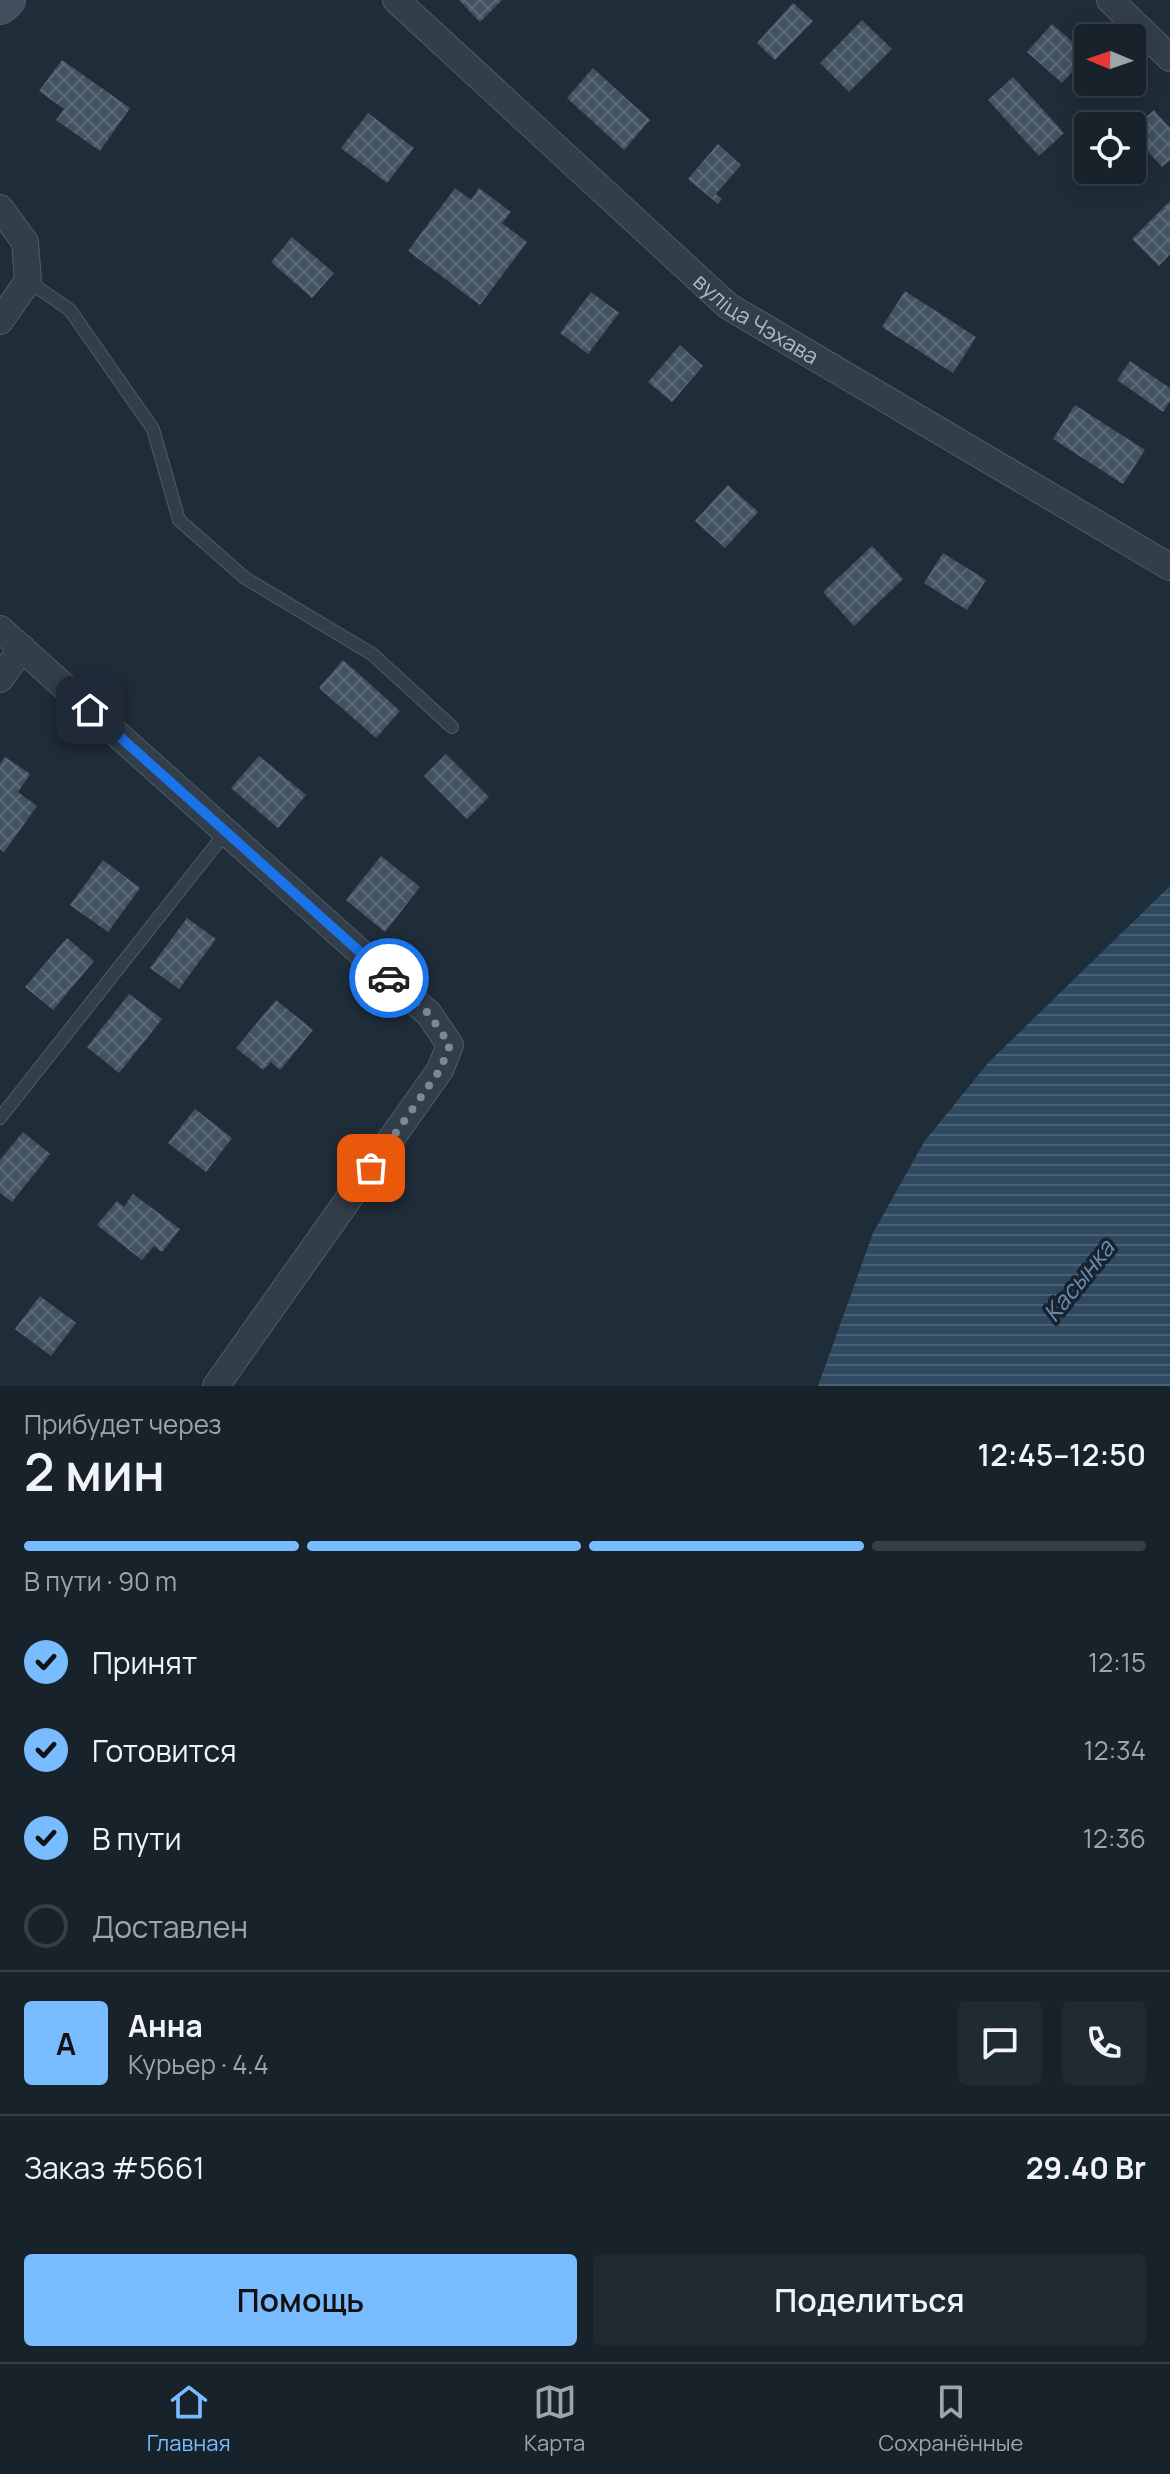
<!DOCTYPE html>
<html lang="ru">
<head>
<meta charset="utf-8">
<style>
  :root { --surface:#17222b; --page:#202a33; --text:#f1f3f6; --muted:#9ea4a9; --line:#363f47; --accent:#79bbff }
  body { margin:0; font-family:Manrope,sans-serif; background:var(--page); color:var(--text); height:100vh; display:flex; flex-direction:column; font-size:30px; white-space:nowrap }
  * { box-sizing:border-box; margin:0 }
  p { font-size:26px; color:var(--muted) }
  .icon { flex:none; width:44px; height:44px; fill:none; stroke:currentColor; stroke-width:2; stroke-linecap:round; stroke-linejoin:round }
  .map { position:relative; height:1386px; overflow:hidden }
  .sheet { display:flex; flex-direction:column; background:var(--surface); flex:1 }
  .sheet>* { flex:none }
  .needle { width:52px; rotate:272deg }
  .controls { position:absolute; left:1074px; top:24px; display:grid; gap:16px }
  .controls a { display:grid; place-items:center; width:72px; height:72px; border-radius:8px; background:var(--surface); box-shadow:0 4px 20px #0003,0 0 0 2px var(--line); font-size:40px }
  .pin { position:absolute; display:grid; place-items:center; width:68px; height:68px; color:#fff; margin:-34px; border-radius:16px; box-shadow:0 4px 12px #0006 }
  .courier { position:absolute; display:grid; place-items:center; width:80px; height:80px; margin:-40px; border:6px solid #1a73e8; border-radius:50%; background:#fff; color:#222; box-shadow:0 2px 10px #0007 }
  .summary em { font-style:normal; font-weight:600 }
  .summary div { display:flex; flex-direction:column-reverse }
  .summary { display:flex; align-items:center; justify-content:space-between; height:136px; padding:0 24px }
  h1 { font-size:52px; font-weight:600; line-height:60px }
  .bar { display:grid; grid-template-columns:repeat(4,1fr); gap:12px 8px; align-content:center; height:96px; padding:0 24px }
  .bar i { height:10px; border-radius:6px; background:var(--line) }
  .bar .active { background:var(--accent) }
  .bar p { grid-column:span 4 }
  .line { display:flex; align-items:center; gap:20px; padding:0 24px; border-top:2px solid var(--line) }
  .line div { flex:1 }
  .round { display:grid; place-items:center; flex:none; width:84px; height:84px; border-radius:8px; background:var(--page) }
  ol { padding:0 24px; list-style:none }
  li { display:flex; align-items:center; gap:24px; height:88px }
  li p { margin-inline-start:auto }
  li .icon { padding:8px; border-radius:50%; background:var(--accent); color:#111; stroke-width:4 }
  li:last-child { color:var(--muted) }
  li i { width:44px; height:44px; border:4px solid var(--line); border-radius:50% }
  .action { display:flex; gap:16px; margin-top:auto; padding:16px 24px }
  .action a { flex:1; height:92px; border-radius:8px; background:var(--accent); color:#111; font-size:32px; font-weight:600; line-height:92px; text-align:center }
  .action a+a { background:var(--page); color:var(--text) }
  .tabs { display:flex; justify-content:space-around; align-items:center; height:112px; border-top:2px solid var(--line); background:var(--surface); font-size:22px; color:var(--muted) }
  .tabs a { display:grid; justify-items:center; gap:4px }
  .tabs .active { color:var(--accent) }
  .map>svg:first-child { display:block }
  .water { fill:url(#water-rules) }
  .building { fill:url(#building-cross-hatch) }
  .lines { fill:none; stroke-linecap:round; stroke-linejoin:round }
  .lane-casing { stroke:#505c67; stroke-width:14 }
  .street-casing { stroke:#505c67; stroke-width:28 }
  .secondary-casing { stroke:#505c67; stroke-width:38 }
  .lane { stroke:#323e4a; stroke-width:12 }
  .street { stroke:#323e4a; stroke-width:26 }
  .secondary { stroke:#404e5d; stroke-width:36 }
  .done { stroke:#7b8895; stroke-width:8; stroke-dasharray:0 14.4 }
  .route { stroke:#1a73e8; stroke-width:10 }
  .labels { text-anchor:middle; stroke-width:7; stroke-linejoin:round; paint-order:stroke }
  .street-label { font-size:22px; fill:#adb9c6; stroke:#18232e }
  .water-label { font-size:24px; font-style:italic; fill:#6a8ead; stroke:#18232e }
</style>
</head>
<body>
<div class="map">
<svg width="1170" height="1386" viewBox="0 0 1170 1386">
  <defs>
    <pattern id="water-rules" width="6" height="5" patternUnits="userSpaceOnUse" patternTransform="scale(2)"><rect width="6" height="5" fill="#2f4960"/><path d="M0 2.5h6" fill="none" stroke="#4a6175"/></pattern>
    <pattern id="building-cross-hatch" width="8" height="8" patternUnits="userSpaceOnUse" patternTransform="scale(2)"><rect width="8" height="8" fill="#425261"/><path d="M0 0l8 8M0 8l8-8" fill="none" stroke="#5b6976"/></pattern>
  </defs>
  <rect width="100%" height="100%" fill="#1f2d39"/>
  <!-- water -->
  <path class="water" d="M1170 886V1386H818L873 1233 924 1142 988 1063Z"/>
  <!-- building -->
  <path class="building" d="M459 0H502L480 22Z
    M793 3 813 21 775 60 757 43Z
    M862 20 892 49 849 92 820 63Z
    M1052 24 1087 55 1062 83 1027 52Z
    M62 60 130 108 100 151 56 120 64 109 39 91Z
    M593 68 650 120 624 150 567 98Z
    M1013 77 1064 133 1039 156 988 100Z
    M1154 110 1170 128V160L1162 167 1132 134V130Z
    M368 113 414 148 387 183 341 148Z
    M718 144 741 165 716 194 722 199 718 204 688 179Z
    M455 188 471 200 479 188 511 212 502 223 527 242 480 305 408 251Z
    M1170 201V254L1159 266 1132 239Z
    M292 237 334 273 312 298 271 262Z
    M905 291 976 337 953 373 882 327Z
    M591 292 619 313 588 354 560 333Z
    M680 345 703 366 672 402 648 382Z
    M1130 361 1170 388V401L1163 412 1117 380Z
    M1075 405 1145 450 1123 484 1053 439Z
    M728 485 758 512 725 548 695 521Z
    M872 546 903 579 854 626 823 592Z
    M943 553 986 580 967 610 924 583Z
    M343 660 400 711 376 738 319 688Z
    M446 754 489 797 467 819 424 776Z
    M259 756 306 795 278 828 231 788Z
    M5 757 30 774 18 792 37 806 4 852 0 849V764Z
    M381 856 420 887 385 932 346 900Z
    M103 860 140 888 108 932 70 905Z
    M187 918 216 939 179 989 150 968Z
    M67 938 94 961 53 1010 25 987Z
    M129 994 162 1019 119 1073 87 1047Z
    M276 1000 313 1030 280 1070 271 1062 263 1070 236 1048Z
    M195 1109 232 1138 206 1172 168 1143Z
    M23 1132 50 1154 12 1202 0 1193V1160Z
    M133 1194 180 1229 162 1252 154 1246 142 1260 97 1225 117 1201 124 1207Z
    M40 1296 76 1323 51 1356 15 1329Z"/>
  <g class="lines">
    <defs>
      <path id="lane" d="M28 281 70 310 153 429 179 520 245 578 372 654 452 727
        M0 1118 226 832"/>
      <g id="street">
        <path id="s1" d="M396 0 728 306 1170 567"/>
        <path d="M1110 0 1170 58"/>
        <path d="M0 208 25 242 28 281 0 321"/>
        <path d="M0 629 429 1014 450 1045 440 1070 216 1386"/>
        <path d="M0 679 22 648"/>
      </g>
      <path id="secondary" d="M0 6 7 0"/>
    </defs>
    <!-- lane casing -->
    <use href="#lane" class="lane-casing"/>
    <!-- street casing -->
    <use href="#street" class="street-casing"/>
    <!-- secondary casing -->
    <use href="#secondary" class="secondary-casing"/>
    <!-- lane -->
    <use href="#lane" class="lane"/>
    <!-- street -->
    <use href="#street" class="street"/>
    <!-- secondary -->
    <use href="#secondary" class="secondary"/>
  </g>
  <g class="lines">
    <!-- done -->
    <path class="done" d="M371 1168 440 1070 450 1045 429 1014 389 978"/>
    <!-- route -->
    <path class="route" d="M90 710 389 978"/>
  </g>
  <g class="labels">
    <!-- street labels -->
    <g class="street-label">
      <text dy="8" stroke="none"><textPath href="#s1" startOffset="482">вуліца Чэхава</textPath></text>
    </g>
    <!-- water labels -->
    <g class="water-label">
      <text transform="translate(1079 1281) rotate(-51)" y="8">Касынка</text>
    </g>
  </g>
</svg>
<div class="controls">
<a><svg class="needle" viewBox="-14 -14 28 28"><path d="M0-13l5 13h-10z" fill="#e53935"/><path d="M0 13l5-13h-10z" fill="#9ea4a9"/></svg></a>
<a><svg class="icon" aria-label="locate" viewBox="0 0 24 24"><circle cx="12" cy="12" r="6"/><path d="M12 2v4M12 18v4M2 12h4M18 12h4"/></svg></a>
</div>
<div class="pin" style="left:371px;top:1168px;background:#ea580c"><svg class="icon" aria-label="bag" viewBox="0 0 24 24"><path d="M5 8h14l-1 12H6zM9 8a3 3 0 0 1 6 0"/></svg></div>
<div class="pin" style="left:90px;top:710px;background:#1f2937"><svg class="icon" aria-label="home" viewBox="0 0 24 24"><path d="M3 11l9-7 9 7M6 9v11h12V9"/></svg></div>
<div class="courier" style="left:389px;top:978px"><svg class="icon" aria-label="car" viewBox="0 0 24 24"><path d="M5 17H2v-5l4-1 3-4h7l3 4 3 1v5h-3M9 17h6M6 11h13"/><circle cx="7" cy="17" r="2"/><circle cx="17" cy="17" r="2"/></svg></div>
</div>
<section class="sheet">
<div class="summary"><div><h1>2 мин</h1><p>Прибудет через</p></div><em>12:45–12:50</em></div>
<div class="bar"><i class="active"></i><i class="active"></i><i class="active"></i><i></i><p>В пути · 90 m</p></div>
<ol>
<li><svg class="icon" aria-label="check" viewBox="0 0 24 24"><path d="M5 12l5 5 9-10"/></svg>Принят<p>12:15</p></li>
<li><svg class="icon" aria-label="check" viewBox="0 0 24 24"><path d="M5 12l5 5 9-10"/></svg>Готовится<p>12:34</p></li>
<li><svg class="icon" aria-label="check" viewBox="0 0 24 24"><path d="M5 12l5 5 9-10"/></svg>В пути<p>12:36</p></li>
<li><i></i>Доставлен</li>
</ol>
<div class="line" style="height:144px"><b class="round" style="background:var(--accent);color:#111">А</b><div><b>Анна</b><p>Курьер · 4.4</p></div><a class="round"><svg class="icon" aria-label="chat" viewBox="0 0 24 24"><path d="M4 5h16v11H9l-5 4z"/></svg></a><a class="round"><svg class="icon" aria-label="phone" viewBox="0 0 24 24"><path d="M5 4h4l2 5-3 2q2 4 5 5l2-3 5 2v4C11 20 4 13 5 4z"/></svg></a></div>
<div class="line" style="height:104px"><div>Заказ #5661</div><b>29.40 Br</b></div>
<div class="action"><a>Помощь</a><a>Поделиться</a></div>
</section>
<nav class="tabs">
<a class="active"><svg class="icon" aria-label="home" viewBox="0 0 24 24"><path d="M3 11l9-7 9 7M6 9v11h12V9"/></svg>Главная</a>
<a><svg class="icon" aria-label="map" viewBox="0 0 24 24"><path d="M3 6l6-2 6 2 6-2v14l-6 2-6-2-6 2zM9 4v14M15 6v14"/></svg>Карта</a>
<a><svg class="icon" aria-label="saved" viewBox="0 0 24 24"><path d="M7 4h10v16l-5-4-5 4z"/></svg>Сохранённые</a>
</nav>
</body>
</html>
